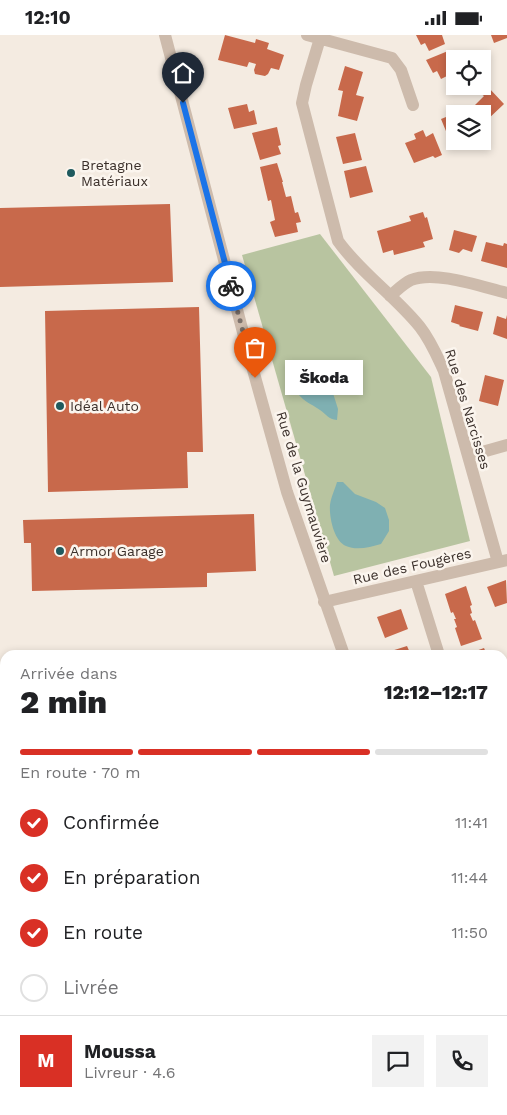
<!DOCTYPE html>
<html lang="fr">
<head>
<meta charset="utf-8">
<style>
  :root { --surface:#fff; --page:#f2f2f2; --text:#202124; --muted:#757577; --line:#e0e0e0; --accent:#d93025 }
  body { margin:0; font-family:"Work Sans",sans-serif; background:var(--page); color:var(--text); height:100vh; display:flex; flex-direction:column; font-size:19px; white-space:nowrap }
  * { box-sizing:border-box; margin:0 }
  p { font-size:16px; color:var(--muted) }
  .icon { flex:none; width:28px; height:28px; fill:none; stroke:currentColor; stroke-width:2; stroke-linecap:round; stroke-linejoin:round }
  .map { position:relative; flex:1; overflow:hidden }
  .details { position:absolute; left:0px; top:615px; width:508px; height:465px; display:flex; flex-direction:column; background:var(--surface); border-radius:15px 15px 0 0; box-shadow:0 2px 8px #0003 }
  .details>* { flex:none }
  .controls { position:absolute; left:446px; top:15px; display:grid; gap:10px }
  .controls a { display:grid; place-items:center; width:45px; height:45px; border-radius:0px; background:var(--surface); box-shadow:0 2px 8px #0003; font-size:25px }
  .pin { position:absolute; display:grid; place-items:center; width:42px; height:42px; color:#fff; margin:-51px -21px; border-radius:50% 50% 50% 0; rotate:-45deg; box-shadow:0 0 5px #0007 }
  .pin .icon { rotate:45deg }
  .courier { position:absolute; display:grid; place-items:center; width:50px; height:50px; margin:-25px; border:4px solid #1a73e8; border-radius:50%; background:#fff; color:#222; box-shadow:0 1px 6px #0007 }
  .bubble { position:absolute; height:35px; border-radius:0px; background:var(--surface); box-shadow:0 2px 8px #0003; font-size:16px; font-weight:800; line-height:35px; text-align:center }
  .overview em { font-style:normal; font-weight:800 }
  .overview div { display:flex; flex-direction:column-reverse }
  .overview { display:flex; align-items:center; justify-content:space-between; height:85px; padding:0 20px }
  h1 { font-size:32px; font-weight:800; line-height:38px }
  .bar { display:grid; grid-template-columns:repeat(4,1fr); gap:8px 5px; align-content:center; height:60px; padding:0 20px }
  .bar i { height:6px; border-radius:4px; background:var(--line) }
  .bar .current { background:var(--accent) }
  .bar p { grid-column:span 4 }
  .line { display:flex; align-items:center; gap:12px; padding:0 20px; border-top:1px solid var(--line) }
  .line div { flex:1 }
  .round { display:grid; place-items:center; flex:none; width:52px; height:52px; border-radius:0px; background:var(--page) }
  ol { padding:0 20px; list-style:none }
  li { display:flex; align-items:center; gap:15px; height:55px }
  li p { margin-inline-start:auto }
  li .icon { padding:5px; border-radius:50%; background:var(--accent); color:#fff; stroke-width:4 }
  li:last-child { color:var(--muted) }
  li i { width:28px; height:28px; border:2px solid var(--line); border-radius:50% }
  .status { display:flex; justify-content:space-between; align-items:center; height:35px; padding:0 25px; background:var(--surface); direction:ltr }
  .status svg { height:14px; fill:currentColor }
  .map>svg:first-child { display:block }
  .green { fill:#b8c4a0 }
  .water { fill:#7fb0b2 }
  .building { fill:#c8694b }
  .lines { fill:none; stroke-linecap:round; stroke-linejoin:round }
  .path { stroke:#b9a596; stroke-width:3; stroke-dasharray:2.5 2.5; stroke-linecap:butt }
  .minor { stroke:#cdbbac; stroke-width:12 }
  .major { stroke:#7d675c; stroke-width:12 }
  .done { stroke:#7c716b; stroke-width:5; stroke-dasharray:0 9 }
  .route { stroke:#1a73e8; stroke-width:6 }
  .poi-dot { fill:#1f5a5e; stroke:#fbf5ee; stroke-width:2 }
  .labels { text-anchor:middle; stroke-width:5; stroke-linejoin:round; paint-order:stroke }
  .poi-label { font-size:14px; fill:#3b302b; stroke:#fbf5ee; text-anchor:start }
  .street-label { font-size:14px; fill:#3b302b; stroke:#fbf5ee }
</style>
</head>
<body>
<div class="status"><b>12:10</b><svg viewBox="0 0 49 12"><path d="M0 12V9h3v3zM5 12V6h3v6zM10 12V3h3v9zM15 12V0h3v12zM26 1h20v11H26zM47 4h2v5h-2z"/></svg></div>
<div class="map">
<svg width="507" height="1080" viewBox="0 0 507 1080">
  <rect width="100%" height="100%" fill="#f4ebe1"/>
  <!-- green -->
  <path class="green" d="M320 199 431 342 470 506 334 541 242 220Z"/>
  <!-- water -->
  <path class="water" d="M304 345H312L332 355 338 374 337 385C328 384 327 380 320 375 310 368 306 368 297 358L299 347Z
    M337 447H343L355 459 376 467 385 473 389 485V496L381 509C370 512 357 516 346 511 334 506 329 482 330 470 331 462 335 454 337 447Z"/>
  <!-- building -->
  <path class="building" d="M225 0 255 8 256 4 269 8 267 14 284 20 279 35 271 33 268 39 265 41 255 39 254 35 256 29 249 27 247 32 218 25Z
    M416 0H442L445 9 429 16 425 8 421 10Z
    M491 0H507V3L494 8Z
    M448 16 455 31V37L441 44 437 36 433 38 426 25Z
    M345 31 363 37 356 60 364 62 357 86 338 81 343 56 338 55Z
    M488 52 504 69 486 86 482 82V79H479L473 72 484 61 481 59Z
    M247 69 249 77 254 75 257 89 234 94 228 73Z
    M461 76 463 79H455V98L448 101 441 84Z
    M277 92 281 110 278 111 281 119 260 125 252 98Z
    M423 95 426 102 433 98 442 120 435 123 433 121 414 128 405 108 416 104 414 99Z
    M355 98 362 125 343 129 336 102Z
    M277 128 283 147H282L286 162 291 161 295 178 298 177 301 187 296 188 298 197 275 202 270 187 275 185 271 165 268 166 260 132Z
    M366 131 373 157 350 163 344 136Z
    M170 169 173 247 0 252V173Z
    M423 177 425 183 427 182 433 204 423 207 425 212 394 220 393 215 383 218 377 196 411 186 409 181Z
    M454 195 477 201 472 217 463 214 459 218 449 215Z
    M486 207 503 211 504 208 507 209V233L481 226Z
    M455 270 483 277 478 296 459 291 460 290 451 287Z
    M199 272 203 417H187L188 453 48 457 45 276Z
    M507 280V304L493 299 497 281 506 284Z
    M485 340 504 345 498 371 479 366Z
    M254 479 256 536 207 538V552L32 556 31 508H24L23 485Z
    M506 545 507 568 495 572 487 552Z
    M466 551 472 570 470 571 472 578 470 579 473 586 475 585 482 604 461 611 455 593 457 592 454 584H456L453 577 451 578 445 559Z
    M401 574 408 594 385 603 377 582Z
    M407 611 411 620H389L388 617Z
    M484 613 487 620H465Z
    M507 704V726L502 728V705Z
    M0 821H3L5 858V886H0Z
    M507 1068V1080H474L473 1077 477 1075H502V1071Z"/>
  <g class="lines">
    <!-- path -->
    <path class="path" d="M502 964 504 966
      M502 1038H507
      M150 1080 159 1075"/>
    <!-- minor -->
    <path class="minor" d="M165 0 250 324 287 457 344 620
      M307 0 392 23 401 35 413 70
      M321 0 306 50 302 68 338 206C361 238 395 261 420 292 431 306 437 321 444 336L498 527
      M390 261C396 256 404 248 411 245 436 235 482 252 507 258
      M468 421 507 410
      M416 546 439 620
      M324 567 507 525
      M502 681 507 680
      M502 935 507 943
      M211 1075 213 1080"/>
    <!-- major -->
    <path class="major" d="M502 982 507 984
      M0 1003H5
      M502 1008 507 1010
      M0 1027H5"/>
  </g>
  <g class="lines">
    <!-- done -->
    <path class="done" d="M231 251 255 343"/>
    <!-- route -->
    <path class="route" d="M183 68 231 251"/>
  </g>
  <!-- markers -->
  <g class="poi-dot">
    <circle cx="71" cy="138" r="5"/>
    <circle cx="60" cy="371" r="5"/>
    <circle cx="60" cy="516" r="5"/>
  </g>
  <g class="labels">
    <!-- poi labels -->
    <g class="poi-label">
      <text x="81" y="135">Bretagne<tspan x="81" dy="16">Matériaux</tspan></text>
      <text x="70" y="376">Idéal Auto</text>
      <text x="70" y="521">Armor Garage</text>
    </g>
    <!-- street labels -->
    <g class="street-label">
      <text transform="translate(468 374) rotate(73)" y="5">Rue des Narcisses</text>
      <text transform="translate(304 452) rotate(73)" y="5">Rue de la Guymauvière</text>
      <text transform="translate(412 531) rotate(-13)" y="5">Rue des Fougères</text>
    </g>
  </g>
</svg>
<div class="controls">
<a><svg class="icon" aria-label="locate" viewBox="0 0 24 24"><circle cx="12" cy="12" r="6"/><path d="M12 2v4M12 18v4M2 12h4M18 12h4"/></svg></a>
<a><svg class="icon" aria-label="layers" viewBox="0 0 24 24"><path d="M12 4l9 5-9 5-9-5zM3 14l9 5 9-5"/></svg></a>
</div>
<div class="pin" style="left:255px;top:343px;background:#ea580c"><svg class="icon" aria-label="bag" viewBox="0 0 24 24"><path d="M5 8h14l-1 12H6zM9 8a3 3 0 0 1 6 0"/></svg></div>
<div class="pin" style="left:183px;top:68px;background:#1f2937"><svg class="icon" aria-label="home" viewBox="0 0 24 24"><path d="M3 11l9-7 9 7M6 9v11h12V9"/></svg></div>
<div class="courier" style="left:231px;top:251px"><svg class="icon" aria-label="bike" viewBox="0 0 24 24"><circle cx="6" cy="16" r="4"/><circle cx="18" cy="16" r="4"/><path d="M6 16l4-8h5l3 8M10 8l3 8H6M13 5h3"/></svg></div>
<div class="bubble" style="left:285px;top:325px;width:78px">Škoda</div>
<section class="details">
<div class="overview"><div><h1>2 min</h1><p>Arrivée dans</p></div><em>12:12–12:17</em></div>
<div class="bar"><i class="current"></i><i class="current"></i><i class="current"></i><i></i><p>En route · 70 m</p></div>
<ol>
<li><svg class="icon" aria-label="check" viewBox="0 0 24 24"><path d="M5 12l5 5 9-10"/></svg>Confirmée<p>11:41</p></li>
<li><svg class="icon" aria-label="check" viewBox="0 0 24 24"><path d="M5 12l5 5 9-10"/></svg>En préparation<p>11:44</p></li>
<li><svg class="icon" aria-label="check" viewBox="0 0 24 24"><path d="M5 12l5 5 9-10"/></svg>En route<p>11:50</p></li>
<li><i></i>Livrée</li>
</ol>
<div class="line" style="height:90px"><b class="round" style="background:var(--accent);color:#fff">M</b><div><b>Moussa</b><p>Livreur · 4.6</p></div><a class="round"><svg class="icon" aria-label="chat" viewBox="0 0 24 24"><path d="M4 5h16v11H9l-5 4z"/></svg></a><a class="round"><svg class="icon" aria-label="phone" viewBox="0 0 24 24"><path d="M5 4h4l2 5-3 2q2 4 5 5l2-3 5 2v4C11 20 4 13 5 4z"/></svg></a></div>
</section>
</div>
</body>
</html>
